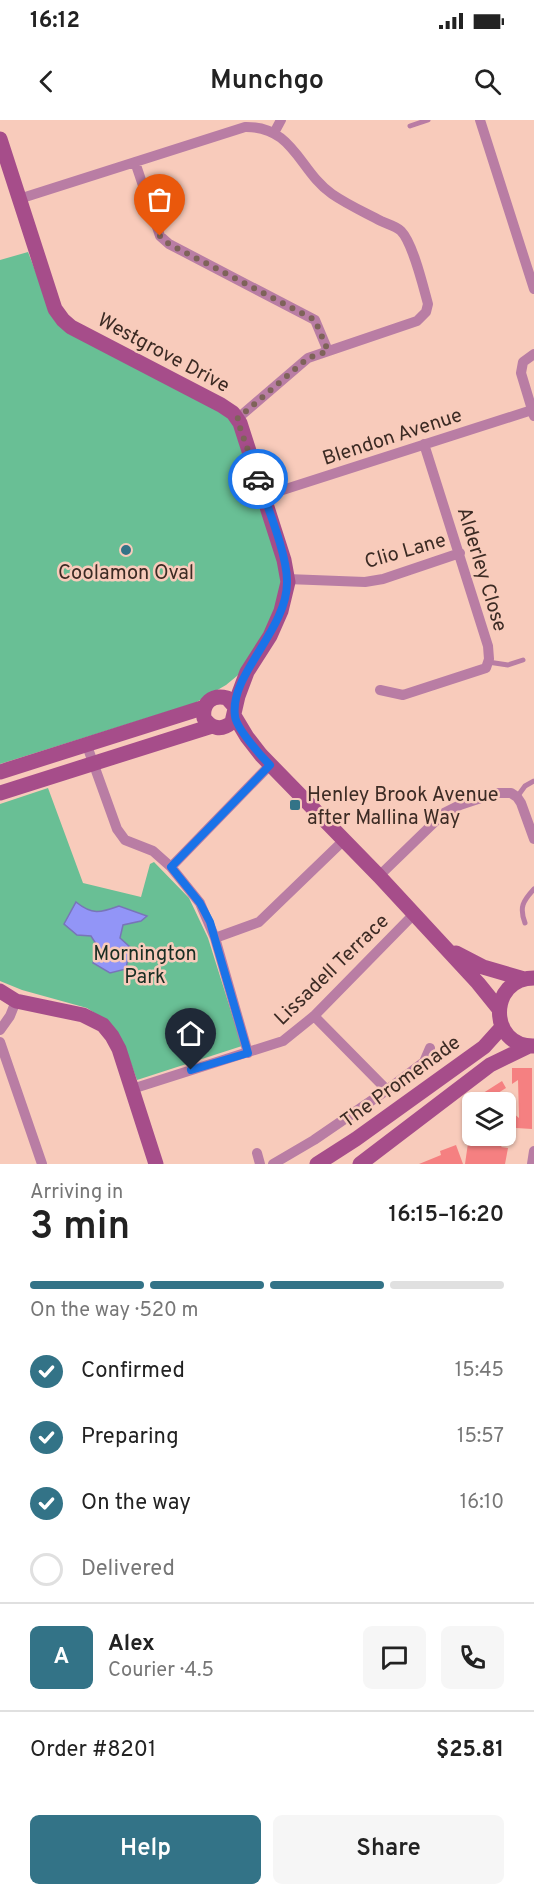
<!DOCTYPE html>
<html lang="en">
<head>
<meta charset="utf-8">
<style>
  :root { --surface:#fff; --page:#f6f6f6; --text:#222; --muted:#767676; --line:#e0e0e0; --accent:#337387 }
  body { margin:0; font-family:Overpass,sans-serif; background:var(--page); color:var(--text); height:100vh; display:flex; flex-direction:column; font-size:22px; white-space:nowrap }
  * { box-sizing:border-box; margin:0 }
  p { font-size:20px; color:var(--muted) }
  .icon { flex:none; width:33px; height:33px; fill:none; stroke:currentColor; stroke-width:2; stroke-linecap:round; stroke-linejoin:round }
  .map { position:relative; height:1044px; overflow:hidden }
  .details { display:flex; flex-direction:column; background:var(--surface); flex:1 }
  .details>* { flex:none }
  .controls { position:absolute; left:462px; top:972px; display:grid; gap:12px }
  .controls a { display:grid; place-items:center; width:54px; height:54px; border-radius:9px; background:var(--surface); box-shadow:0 2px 4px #0004; font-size:30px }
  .pin { position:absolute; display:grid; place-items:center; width:51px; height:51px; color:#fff; margin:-62px -26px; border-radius:50% 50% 50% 0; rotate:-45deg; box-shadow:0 0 6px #0007 }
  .pin .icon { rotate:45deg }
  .courier { position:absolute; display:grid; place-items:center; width:60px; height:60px; margin:-30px; border:4px solid #1a73e8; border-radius:50%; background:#fff; color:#222; box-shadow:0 2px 8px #0007 }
  .summary em { font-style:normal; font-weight:600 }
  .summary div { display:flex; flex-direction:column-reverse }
  .summary { display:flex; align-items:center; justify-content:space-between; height:102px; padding:0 30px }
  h1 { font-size:39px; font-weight:600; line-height:45px }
  .bar { display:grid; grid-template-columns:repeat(4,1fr); gap:9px 6px; align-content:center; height:72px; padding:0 30px }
  .bar i { height:8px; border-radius:4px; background:var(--line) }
  .bar .current { background:var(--accent) }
  .bar p { grid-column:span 4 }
  .line { display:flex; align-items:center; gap:15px; padding:0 30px; border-top:2px solid var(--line) }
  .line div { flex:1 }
  .round { display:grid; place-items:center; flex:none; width:63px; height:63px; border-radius:9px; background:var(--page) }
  ol { padding:0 30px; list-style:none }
  li { display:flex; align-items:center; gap:18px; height:66px }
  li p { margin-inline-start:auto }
  li .icon { padding:6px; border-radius:50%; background:var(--accent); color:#fff; stroke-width:4 }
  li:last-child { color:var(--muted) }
  li i { width:33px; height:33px; border:3px solid var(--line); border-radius:50% }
  .action { display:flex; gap:12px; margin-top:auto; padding:12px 30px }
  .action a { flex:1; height:69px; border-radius:9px; background:var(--accent); color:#fff; font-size:24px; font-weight:600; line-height:69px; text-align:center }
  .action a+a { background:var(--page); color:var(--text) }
  .status { display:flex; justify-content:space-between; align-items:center; height:42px; padding:0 30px; background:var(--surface); direction:ltr }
  .status svg { height:16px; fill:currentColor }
  header { display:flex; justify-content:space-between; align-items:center; height:78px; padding:0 30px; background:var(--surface); font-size:27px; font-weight:600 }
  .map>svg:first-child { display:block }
  .green { fill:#69bf95 }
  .water { fill:#9295f7; stroke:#7875b8; stroke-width:1.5 }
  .building { fill:#f58081 }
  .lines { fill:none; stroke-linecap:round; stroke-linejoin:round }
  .lane { stroke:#b97da4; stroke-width:5 }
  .street { stroke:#b97da4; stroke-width:10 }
  .secondary { stroke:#a64d8a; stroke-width:15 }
  .done { stroke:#7e6359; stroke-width:6; stroke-dasharray:0 10.8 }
  .route { stroke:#1a73e8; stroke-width:8 }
  .poi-dot { fill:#337387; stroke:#f8cbbb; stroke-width:2 }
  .labels { text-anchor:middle; stroke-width:5; stroke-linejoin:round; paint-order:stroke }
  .street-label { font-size:20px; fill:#3c2b24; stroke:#f8cbbb }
  .poi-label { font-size:20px; fill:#3c2b24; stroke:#f8cbbb }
  .park-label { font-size:20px; fill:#192e23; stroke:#f8cbbb }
</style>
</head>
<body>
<div class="status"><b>16:12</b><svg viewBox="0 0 49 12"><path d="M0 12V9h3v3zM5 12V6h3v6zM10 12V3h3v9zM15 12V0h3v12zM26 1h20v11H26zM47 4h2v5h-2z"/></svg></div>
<header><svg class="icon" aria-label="back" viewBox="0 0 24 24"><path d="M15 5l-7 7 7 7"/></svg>Munchgo<svg class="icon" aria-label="search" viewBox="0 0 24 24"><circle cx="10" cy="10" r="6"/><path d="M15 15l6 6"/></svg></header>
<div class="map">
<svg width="534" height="1044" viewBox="0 0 534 1044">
  <rect width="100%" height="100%" fill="#f8cbbb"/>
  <!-- green -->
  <path class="green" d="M28 132 50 189 216 286 237 305 283 460 273 496 243 551 226 565 195 583 0 644V140Z
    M48 668 83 763 141 777 150 744 154 742 189 778 208 818 242 926 137 960 123 922 107 901 87 888 22 870 0 861V684Z"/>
  <!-- water -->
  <path class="water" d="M76 782C92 795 100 793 119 786L147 796 141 801 123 805 120 818 130 827 126 849 110 853 93 843 98 827 91 816 77 815 64 804Z"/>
  <!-- building -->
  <path class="building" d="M512 948H532V1009L516 1008 501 1027 508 1028 505 1044H465L468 1023 474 1024 475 1016H506V987L519 998 518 960 512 964Z
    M502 961 506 968 498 973 502 979 496 982H469Z
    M456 1025 463 1044H419L441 1035 440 1031Z"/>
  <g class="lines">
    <!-- lane -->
    <path class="lane" d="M410 6 428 0
      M488 542 508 545 523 540
      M517 677 525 666 534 661
      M525 803C519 787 523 781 534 769"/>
    <!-- street -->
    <path class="street" d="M480 0 534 169
      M274 13 281 0
      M135 42 160 116 169 124 315 200 328 231
      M19 79 245 7C294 6 299 51 332 74 348 85 364 92 381 101 387 104 396 106 401 111 413 123 423 166 428 184L426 192 417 201 308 238 237 299
      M534 296 521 253 523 242 534 234
      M264 376 532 290
      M287 459 365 462 383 459 460 433
      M380 570 403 575 486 548 489 539 488 526 424 324
      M86 623 117 709 125 720 153 731 171 747 200 783 215 818 248 933
      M171 747 270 645
      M379 756 444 693 460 685 496 673H511L517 677 521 683 534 719
      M215 818 259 802 343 721
      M314 896 387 970
      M0 910 10 896 16 881
      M0 922 42 1044
      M132 969 283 921 314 896 414 794
      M257 1033 260 1044
      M273 1044 314 1020 387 970 424 942 430 928
      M532 1044 534 1031"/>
    <!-- secondary -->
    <path class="secondary" d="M0 19 55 189 63 200 71 207 221 285 233 293 240 303 284 440 288 462 281 491 270 516 247 552 238 576 232 602C222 611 211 609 204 598 202 583 212 574 227 578L235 587
      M235 597 247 617 261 635 379 756 478 863 499 889
      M0 652 205 587
      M0 673 212 606
      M456 833 483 847 524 859
      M534 858C488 858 488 927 534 926
      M0 871 16 881 83 895 103 905 112 916 119 929 156 1044
      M317 1044 356 1019 484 927 502 907
      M360 1044 490 945 529 926"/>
  </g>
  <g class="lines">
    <!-- done -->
    <path class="done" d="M160 116 169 124 315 200 328 231 308 238 237 299 258 359"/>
    <!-- route -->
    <path class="route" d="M191 950 248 933 210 802 200 783 171 747 270 645C261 636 236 608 235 596 229 554 288 510 287 461 287 434 267 386 258 359"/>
  </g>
  <!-- markers -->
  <g class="poi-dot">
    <circle cx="126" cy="430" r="6"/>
    <rect x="289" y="679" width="12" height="12" rx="3"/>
  </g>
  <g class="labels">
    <!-- street labels -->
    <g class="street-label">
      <text transform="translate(164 232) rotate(28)" y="7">Westgrove Drive</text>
      <text transform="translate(392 316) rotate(-18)" y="7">Blendon Avenue</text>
      <text transform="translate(405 430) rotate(-16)" y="7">Clio Lane</text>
      <text transform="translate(483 449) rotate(73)" y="7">Alderley Close</text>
      <text transform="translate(331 849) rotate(-44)" y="7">Lissadell Terrace</text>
      <text transform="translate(400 961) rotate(-36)" y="7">The Promenade</text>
    </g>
    <!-- poi labels -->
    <g class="poi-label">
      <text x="126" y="459">Coolamon Oval</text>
      <text x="307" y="681" text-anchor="start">Henley Brook Avenue<tspan x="307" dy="23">after Mallina Way</tspan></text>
    </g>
    <!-- park labels -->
    <g class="park-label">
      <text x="145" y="840">Mornington<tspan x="145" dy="23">Park</tspan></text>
    </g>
  </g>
</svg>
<div class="controls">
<a><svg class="icon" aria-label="layers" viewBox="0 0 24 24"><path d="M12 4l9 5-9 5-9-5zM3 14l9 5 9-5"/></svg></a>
</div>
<div class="pin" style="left:160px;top:116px;background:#ea580c"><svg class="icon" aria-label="bag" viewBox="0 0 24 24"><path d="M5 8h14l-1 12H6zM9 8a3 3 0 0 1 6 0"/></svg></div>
<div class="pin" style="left:191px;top:950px;background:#1f2937"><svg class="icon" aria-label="home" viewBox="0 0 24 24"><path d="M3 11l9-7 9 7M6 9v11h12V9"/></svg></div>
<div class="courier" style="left:258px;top:359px"><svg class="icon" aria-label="car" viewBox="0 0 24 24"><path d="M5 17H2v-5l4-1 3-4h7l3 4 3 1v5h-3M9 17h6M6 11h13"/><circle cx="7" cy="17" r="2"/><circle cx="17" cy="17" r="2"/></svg></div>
</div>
<section class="details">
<div class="summary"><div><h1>3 min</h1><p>Arriving in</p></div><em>16:15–16:20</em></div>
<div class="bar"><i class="current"></i><i class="current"></i><i class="current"></i><i></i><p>On the way · 520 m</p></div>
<ol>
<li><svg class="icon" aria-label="check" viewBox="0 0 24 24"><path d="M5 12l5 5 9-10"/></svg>Confirmed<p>15:45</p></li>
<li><svg class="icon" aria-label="check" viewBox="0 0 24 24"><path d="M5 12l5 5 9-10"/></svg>Preparing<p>15:57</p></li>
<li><svg class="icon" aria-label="check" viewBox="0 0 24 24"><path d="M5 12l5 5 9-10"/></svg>On the way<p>16:10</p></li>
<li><i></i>Delivered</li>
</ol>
<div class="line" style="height:108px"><b class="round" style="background:var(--accent);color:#fff">A</b><div><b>Alex</b><p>Courier · 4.5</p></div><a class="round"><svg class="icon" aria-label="chat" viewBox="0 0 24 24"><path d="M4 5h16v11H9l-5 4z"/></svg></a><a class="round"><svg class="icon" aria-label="phone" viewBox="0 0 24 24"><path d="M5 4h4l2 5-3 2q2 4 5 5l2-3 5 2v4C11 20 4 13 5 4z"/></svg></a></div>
<div class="line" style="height:78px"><div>Order #8201</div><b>$25.81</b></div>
<div class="action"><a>Help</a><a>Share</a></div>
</section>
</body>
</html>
